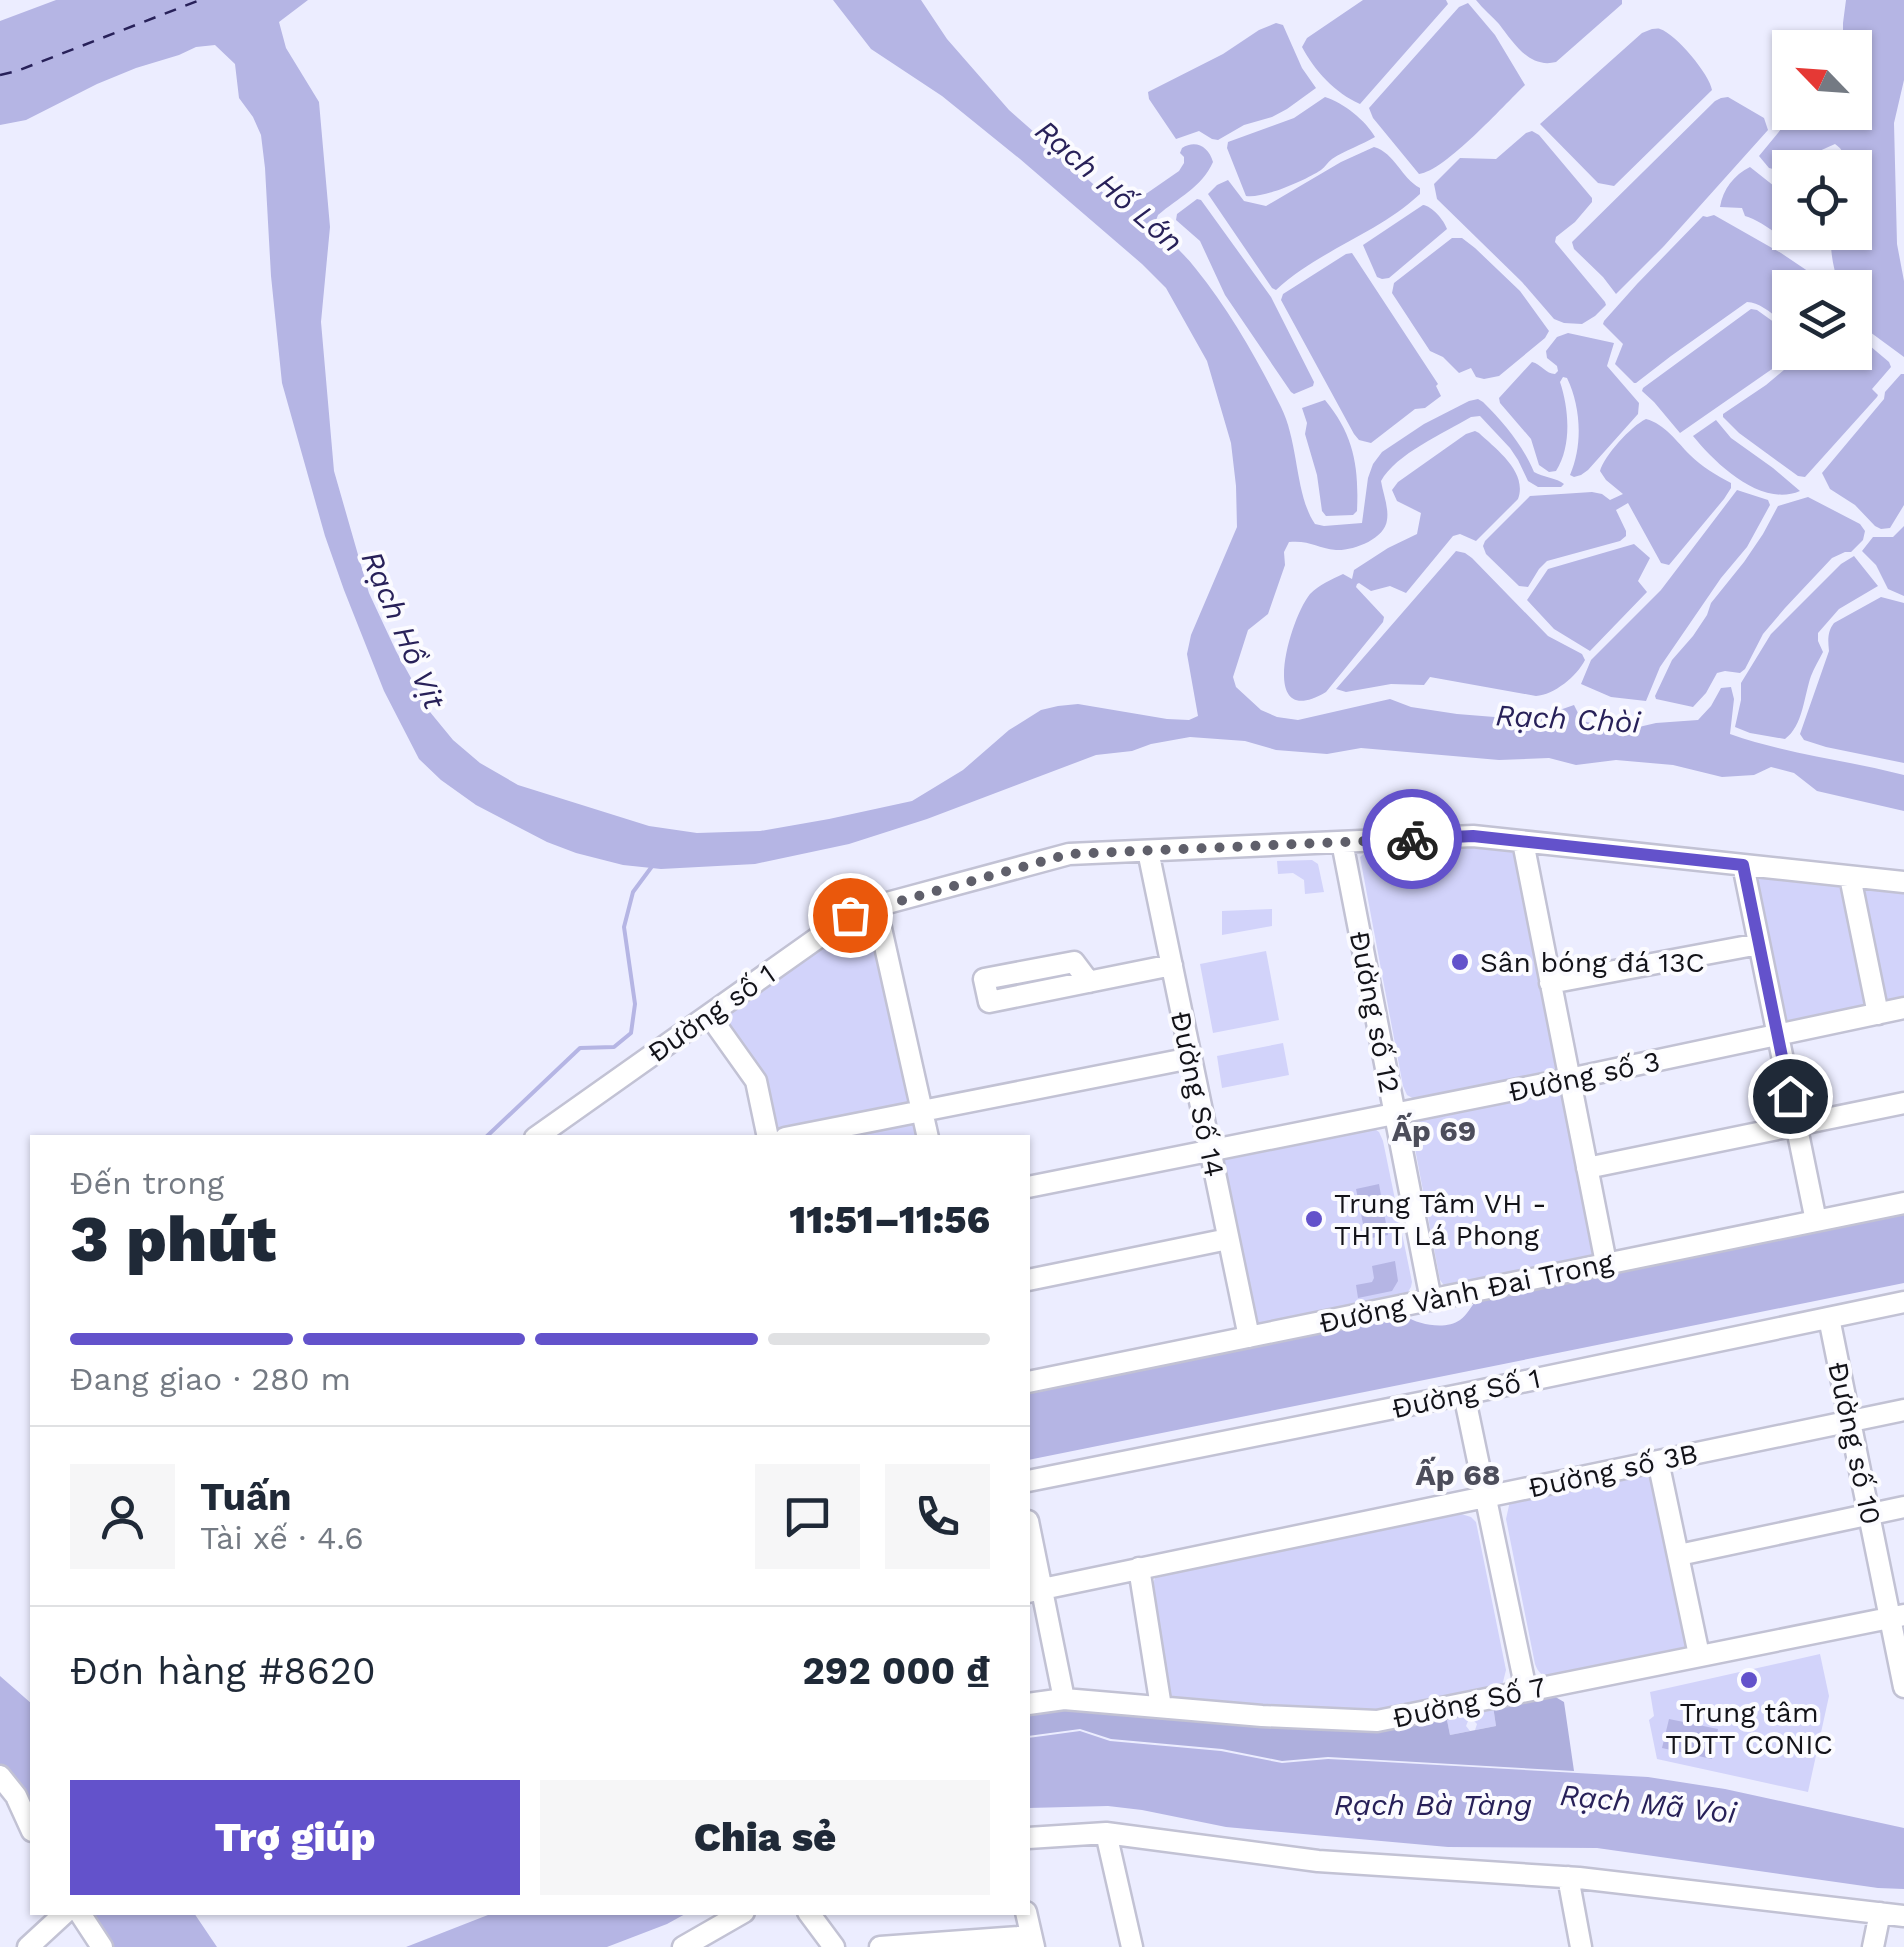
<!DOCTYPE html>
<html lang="vi">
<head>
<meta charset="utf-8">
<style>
  :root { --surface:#fff; --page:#f6f6f7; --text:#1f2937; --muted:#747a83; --line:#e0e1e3; --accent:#6352cb }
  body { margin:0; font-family:"Work Sans",sans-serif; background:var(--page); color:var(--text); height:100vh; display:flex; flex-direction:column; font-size:38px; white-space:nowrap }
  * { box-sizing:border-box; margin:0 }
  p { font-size:32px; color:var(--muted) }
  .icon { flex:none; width:55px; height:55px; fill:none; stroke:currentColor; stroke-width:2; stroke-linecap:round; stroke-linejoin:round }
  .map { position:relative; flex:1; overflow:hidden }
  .details { position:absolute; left:30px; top:1135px; width:1000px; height:780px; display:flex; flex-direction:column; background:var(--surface); border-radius:0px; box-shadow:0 2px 8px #0004 }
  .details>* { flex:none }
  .needle { width:65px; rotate:295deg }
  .tools { position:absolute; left:1772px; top:30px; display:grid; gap:20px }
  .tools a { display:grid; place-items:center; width:100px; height:100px; border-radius:0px; background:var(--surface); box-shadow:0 2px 8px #0004; font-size:50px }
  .pin { position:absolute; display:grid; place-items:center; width:85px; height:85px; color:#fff; margin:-42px; border:5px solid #fff; border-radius:50%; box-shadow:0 2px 10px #0007 }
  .courier { position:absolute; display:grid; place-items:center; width:100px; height:100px; margin:-50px; border:8px solid #6352cb; border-radius:50%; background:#fff; color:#222; box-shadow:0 2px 12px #0007 }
  .headline em { font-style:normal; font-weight:800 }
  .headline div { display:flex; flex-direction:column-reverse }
  .headline { display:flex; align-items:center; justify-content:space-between; height:170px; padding:0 40px }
  h1 { font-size:65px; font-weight:800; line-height:75px }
  .bar { display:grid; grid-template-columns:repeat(4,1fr); gap:15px 10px; align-content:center; height:120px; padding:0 40px }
  .bar i { height:12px; border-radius:8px; background:var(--line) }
  .bar .on { background:var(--accent) }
  .bar p { grid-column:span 4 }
  .line { display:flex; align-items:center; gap:25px; padding:0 40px; border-top:2px solid var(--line) }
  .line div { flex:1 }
  .round { display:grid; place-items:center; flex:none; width:105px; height:105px; border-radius:0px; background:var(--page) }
  .cta { display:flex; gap:20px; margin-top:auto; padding:20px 40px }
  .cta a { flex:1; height:115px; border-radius:0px; background:var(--accent); color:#fff; font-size:40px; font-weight:800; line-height:115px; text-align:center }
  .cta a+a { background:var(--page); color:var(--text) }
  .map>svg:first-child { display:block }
  .green { fill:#d2d3fa }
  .forest { fill:#aeafdd }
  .water { fill:#b5b5e4 }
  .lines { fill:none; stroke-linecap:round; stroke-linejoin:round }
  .stream { stroke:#b5b5e4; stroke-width:4 }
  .ferry { stroke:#282159; stroke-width:2.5; stroke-dasharray:12 10; stroke-linecap:butt }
  .minor-casing { stroke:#c2c2d4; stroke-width:25 }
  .minor { stroke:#fff; stroke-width:20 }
  .done { stroke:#5f5f6a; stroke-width:10; stroke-dasharray:0 18 }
  .route { stroke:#6352cb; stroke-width:12 }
  .poi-dot { fill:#6352cb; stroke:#fbfbff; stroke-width:4 }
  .labels { text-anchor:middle; stroke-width:8; stroke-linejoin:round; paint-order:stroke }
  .poi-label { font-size:28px; fill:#131319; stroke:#fbfbff; text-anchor:start }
  .street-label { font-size:28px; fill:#131319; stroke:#fbfbff }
  .water-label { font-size:30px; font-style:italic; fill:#282159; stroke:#fbfbff }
  .neighbourhood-label { font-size:30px; font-weight:bold; fill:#4c4d5b; stroke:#fbfbff }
</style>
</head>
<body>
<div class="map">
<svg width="1904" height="1947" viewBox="0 0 1904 1947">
  <rect width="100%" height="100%" fill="#ecedff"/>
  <!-- green -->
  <path class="green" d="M1471 846 1516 853 1559 1071 1416 1100 1407 1095 1403 1086 1360 857 1368 850Z
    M1312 860 1318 864 1324 892 1305 894 1304 880 1293 873 1278 874 1277 861Z
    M1756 876 1843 882 1870 1005 1784 1025 1754 880Z
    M1904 886V1003L1884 1004 1858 887Z
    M1272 909V926L1222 935V911Z
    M857 922 866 923 873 928 911 1102 909 1105 782 1133 774 1128 724 1020 726 1015Z
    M1266 951 1279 1020 1213 1033 1200 964Z
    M1283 1043 1289 1075 1222 1088 1217 1056Z
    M1561 1088 1597 1256 1446 1288 1440 1280 1413 1138 1414 1127 1424 1115Z
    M915 1117 923 1138H807Z
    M1370 1126 1379 1132 1383 1141 1412 1282 1411 1287 1405 1297 1255 1327 1219 1156Z
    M1647 1472 1651 1474 1687 1640 1684 1649 1679 1651 1549 1677C1541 1675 1538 1672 1535 1664L1506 1519 1510 1501Z
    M1458 1513 1471 1517 1476 1522 1506 1670 1502 1686 1381 1713H1356L1169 1700 1151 1587 1156 1576 1163 1572Z
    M1820 1654 1829 1696 1808 1792 1657 1759 1649 1720 1654 1716 1650 1692Z
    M1493 1706 1496 1726 1475 1730 1477 1724 1473 1720 1468 1721 1466 1726 1470 1731 1450 1735 1446 1715Z"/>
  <!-- forest -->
  <path class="forest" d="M1552 1695 1564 1702 1574 1771 1328 1757 1282 1761 1222 1749 1111 1739 1080 1729 1028 1736V1710L1064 1705 1446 1715 1450 1735 1496 1726 1493 1706Z"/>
  <!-- water -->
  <path class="water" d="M56 0H308L279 22 286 48 319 102 330 227 321 322 334 471 369 593 396 651 430 712 453 740 480 763 518 785 649 826 697 833 760 831 829 819 912 801 963 770 1009 730 1041 710 1058 706 1078 704 1167 719 1189 720 1198 716 1187 654 1191 635 1237 527 1236 486 1231 443 1207 361 1166 288 1142 264 1020 159 942 96 871 49 833 0H921L947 39 1009 110 1117 205 1127 207 1179 171 1184 163V157L1180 153 1182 148C1196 139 1209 147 1213 162 1202 187 1178 198 1158 215L1155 223C1167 240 1184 253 1196 269 1230 311 1257 359 1281 407 1299 443 1295 495 1315 524L1324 526 1362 523 1368 478 1373 464 1382 452 1424 424 1469 401 1478 399 1483 402C1504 423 1522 444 1534 472 1543 477 1557 478 1564 484L1561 487H1538L1528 481 1518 460 1510 448 1480 416 1471 417C1444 433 1396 454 1381 481 1383 493 1389 508 1387 520 1385 539 1353 551 1336 550 1317 548 1310 540 1289 542L1284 552 1285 565 1268 614 1248 630 1233 677 1236 687 1261 710 1277 717 1298 720 1390 699 1411 707 1457 714 1531 720 1574 705 1582 721 1626 730 1656 723 1698 720 1711 706 1721 688 1731 687 1734 699 1730 734C1787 754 1846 760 1904 775V811L1817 791 1794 773 1771 767 1754 775 1722 777 1673 765 1616 760 1576 765 1549 758 1499 760 1361 748 1327 754 1276 750 1245 741 1190 737 1151 744 1132 751 1096 755 927 819 849 844 755 864 661 869 623 865 576 853 547 842 476 805 441 780 419 759 384 691 344 590 325 536 282 383 271 276 265 168 261 135 253 117 239 98 235 64 215 45 196 47 179 55 136 68 97 84 26 120 0 125V21Z
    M1363 0H1446L1448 4 1360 104C1335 93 1314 70 1302 47L1307 38Z
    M1476 0H1622V4L1556 62C1529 69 1513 42 1499 24 1492 16 1483 9 1476 0Z
    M1846 0H1904V80L1894 123 1897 244 1904 281V357L1855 321V288L1839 287C1834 268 1829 252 1832 233L1855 232V168L1842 167C1844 156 1845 151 1835 144L1777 170 1769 168 1759 156 1791 117 1855 112V48L1843 47V23Z
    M1468 3 1495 35 1525 85C1504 105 1445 171 1419 174L1373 118 1369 108 1459 7Z
    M1276 23 1283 25 1302 68 1316 88 1287 109 1272 117 1244 125 1218 140 1212 139 1199 131 1176 139 1149 99 1148 92 1223 54 1259 30Z
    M1652 29C1655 29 1658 28 1660 29 1676 34 1710 75 1712 90L1614 186 1598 183 1540 124 1642 33Z
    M1325 97C1344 103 1366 121 1375 137 1362 145 1345 150 1332 159 1328 162 1325 167 1321 170 1306 180 1263 199 1246 196L1227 148 1228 142 1294 118Z
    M1728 97 1764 118 1768 130 1664 246 1616 294 1603 277 1574 249 1572 242 1715 101 1721 98Z
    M1532 131 1539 135 1592 198V202L1575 222 1556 237 1555 242 1605 302 1606 305 1595 316 1582 324 1564 323 1554 319 1522 282 1437 199 1434 184 1460 158 1496 159 1526 133Z
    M1374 147C1395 153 1401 178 1420 188V194C1377 234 1319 250 1276 290L1272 288 1208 194 1217 185 1228 180 1244 201 1266 206 1341 162Z
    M1750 167 1774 186 1784 182 1790 183V232L1808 233 1805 238 1790 244C1779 235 1758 219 1745 216L1742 208 1720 207C1723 189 1734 175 1750 167Z
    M1197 199 1201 200 1271 297 1314 382 1313 386 1294 394 1291 392 1225 295 1200 241 1176 220 1177 214Z
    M1423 205C1432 206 1444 220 1447 229L1389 278 1382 279 1377 277 1363 245Z
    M1714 215 1781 253 1827 284 1823 287 1790 288V319L1786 323C1773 316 1761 302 1747 302L1671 356 1636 383H1634L1615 364 1623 344 1603 324 1604 321 1637 284 1703 216 1707 217Z
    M1452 238H1462L1475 248 1520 291 1549 331 1545 338 1499 376 1484 379 1476 377 1471 368 1459 373 1443 357 1430 351 1392 293 1394 283Z
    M1352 253 1438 384 1436 386 1441 396 1425 408 1415 409 1371 443 1359 440 1354 434 1281 300 1283 294 1346 254Z
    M1751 309 1757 310 1782 328 1790 327V352L1795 353 1680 433 1654 402 1642 391 1643 388Z
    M1568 333 1614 343 1607 366 1639 403 1638 414 1588 470 1581 475 1574 477 1570 475C1583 445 1581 407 1567 378L1563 377 1560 382C1569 409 1572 446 1556 471L1549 472 1539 465 1531 439 1500 403 1499 398 1532 362C1541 364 1546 374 1555 374L1558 371 1557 366 1547 358 1546 351 1557 337Z
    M1857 335 1889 362 1891 367 1872 389 1878 395 1877 397 1805 477 1798 476 1739 433 1723 417V414L1766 385 1804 353H1830L1836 356 1840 353 1855 352V336Z
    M1901 374H1904V505L1890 528 1881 529 1875 526 1855 505 1830 489 1822 473 1884 399 1885 392Z
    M1325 400C1354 435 1359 467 1357 511L1353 515 1326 516 1322 511 1317 475 1305 434 1307 423 1302 408Z
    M1646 419C1665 424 1677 442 1690 455 1702 467 1716 475 1731 483V488L1724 499 1669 565 1661 563 1628 503 1616 510 1626 531V536L1620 541 1547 561 1539 569 1528 587 1519 586 1486 554 1483 546 1485 541 1530 496 1592 492 1602 494 1610 500 1623 494 1606 480 1600 471C1604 456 1631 426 1646 419Z
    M1716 420 1731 438 1773 468 1800 491C1761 508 1715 463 1693 436Z
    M1475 431 1479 433C1496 449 1528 472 1518 499L1476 541 1460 534 1453 536 1406 593 1390 586 1371 591 1359 583 1357 584 1356 587 1384 617 1383 622 1326 692C1257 733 1289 620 1310 594 1319 585 1332 579 1343 574L1352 579 1354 570 1388 548 1417 534 1421 513 1397 501 1392 490 1398 482 1466 434Z
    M1737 490 1768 500 1770 505 1747 547 1721 578 1660 667 1646 701 1611 697 1581 684 1591 660 1661 590Z
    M1808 497 1860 524 1865 531 1863 540 1851 552H1845L1832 558 1785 608 1763 634 1745 669 1740 673 1725 671 1717 673 1706 693 1693 707 1656 699 1655 696 1672 660 1693 636 1707 615 1711 603 1744 562 1763 534 1778 506Z
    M1904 526V596L1888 589 1876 565 1862 551 1873 537H1893Z
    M1634 544 1650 558 1638 581 1647 592 1590 651 1554 629 1527 600 1548 569Z
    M1456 551 1465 553 1472 558 1548 636 1582 654 1585 660C1577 676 1554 695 1536 696L1430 677 1424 685 1391 684 1346 692 1336 689Z
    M1854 556 1878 586 1839 609 1818 633V641L1823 652C1819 660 1814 668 1811 676 1804 696 1803 726 1785 739L1750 733 1735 727 1741 700V683L1771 634 1841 564Z
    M1881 597 1904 603V763L1826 747 1804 740 1800 734 1829 651C1828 641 1827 632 1834 623Z
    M1379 1184 1388 1235 1366 1239 1356 1189Z
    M1904 1215V1283L1028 1460V1389L1405 1316C1419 1325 1446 1330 1460 1320 1467 1315 1471 1307 1476 1300Z
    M1395 1261 1398 1281 1392 1291 1358 1298 1356 1285 1372 1282 1374 1278 1372 1266Z
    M0 1676 32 1704V1813L0 1772Z
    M1669 1719 1718 1729 1712 1759 1662 1748Z
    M1080 1731 1110 1741 1221 1751 1282 1763 1328 1759 1367 1761 1648 1777 1725 1789 1904 1828V1889L1878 1888 1597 1848 1448 1847 1226 1827 1142 1810 1108 1806 1028 1808V1738Z
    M87 1913H194L217 1947H106Z
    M493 1913V1912L687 1913 667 1924 607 1947H406Z"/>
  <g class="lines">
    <!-- stream -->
    <path class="stream" d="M485 1138 580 1048 614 1047 631 1033 635 1004 624 927 633 892 653 865"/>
    <!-- ferry -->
    <path class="ferry" d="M0 75 17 71 200 0"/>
    <defs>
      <path id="minor" d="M1342 842 1431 1300
        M1523 842 1606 1263
        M1148 851 1249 1337
        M1743 865 1816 1221
        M1850 877 1878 1014
        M876 906 928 1138
        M1089 982 1074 962 984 979 989 1002 1172 965
        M1550 983 1759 944
        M709 1015 756 1081 768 1138
        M535 1138 850 915 876 906 1069 854 1473 836 1904 882
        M785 1138 1191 1058
        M1587 1168 1904 1103
        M1028 1187 1569 1079 1904 1008
        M1028 1280 1228 1239
        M1829 1318 1904 1687
        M1028 1382 1904 1203
        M1464 1394 1526 1690
        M1658 1461 1699 1655
        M1028 1481 1464 1394 1904 1302
        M1028 1521 1064 1699
        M1679 1555 1904 1507
        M1139 1568 1161 1707
        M1028 1592 1904 1410
        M1028 1704 1064 1699 1262 1716 1377 1721 1904 1615
        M0 1776 16 1796 32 1831
        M1106 1833 1132 1947
        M1028 1838 1106 1833 1318 1861 1579 1878 1904 1916
        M1568 1877 1581 1947
        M79 1912 102 1947
        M808 1912 834 1947
        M1026 1912 1034 1947
        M28 1947 66 1912
        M683 1947 744 1912
        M880 1947 1031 1936
        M1873 1947 1880 1913"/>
    </defs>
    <!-- minor casing -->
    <use href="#minor" class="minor-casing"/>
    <!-- minor -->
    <use href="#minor" class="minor"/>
  </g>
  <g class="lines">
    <!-- done -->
    <path class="done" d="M850 915 1069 854 1412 839"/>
    <!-- route -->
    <path class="route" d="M1412 839 1473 836 1743 865 1790 1096"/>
  </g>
  <!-- markers -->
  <g class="poi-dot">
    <circle cx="1460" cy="962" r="10"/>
    <circle cx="1314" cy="1219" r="10"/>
    <circle cx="1749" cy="1680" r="10"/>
  </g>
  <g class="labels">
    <!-- poi labels -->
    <g class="poi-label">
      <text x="1480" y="972">Sân bóng đá 13C</text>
      <text x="1334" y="1213">Trung Tâm VH -<tspan x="1334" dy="32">THTT Lá Phong</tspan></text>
      <text x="1749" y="1722" text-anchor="middle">Trung tâm<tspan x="1749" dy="32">TDTT CONIC</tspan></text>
    </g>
    <!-- street labels -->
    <g class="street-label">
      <text transform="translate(1375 1012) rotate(79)" y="10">Đường số 12</text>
      <text transform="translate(711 1013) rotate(-35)" y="10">Đường số 1</text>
      <text transform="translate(1584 1076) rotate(-12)" y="10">Đường số 3</text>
      <text transform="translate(1198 1094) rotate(78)" y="10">Đường Số 14</text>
      <text transform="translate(1466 1292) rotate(-12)" y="10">Đường Vành Đai Trong</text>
      <text transform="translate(1466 1393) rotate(-12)" y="10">Đường Số 1</text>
      <text transform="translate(1855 1443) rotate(78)" y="10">Đường số 10</text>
      <text transform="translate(1613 1470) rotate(-12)" y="10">Đường số 3B</text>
      <text transform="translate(1469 1702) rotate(-12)" y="10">Đường Số 7</text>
    </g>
    <!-- water labels -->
    <g class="water-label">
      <text transform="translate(1109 186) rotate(41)" y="10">Rạch Hố Lớn</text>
      <text transform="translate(403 630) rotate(67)" y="10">Rạch Hồ Vịt</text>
      <text transform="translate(1568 719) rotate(3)" y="10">Rạch Chòi</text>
      <text transform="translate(1648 1804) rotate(6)" y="10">Rạch Mã Voi</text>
      <text x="1433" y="1815">Rạch Bà Tàng</text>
    </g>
    <!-- neighbourhood labels -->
    <g class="neighbourhood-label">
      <text x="1434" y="1141">Ấp 69</text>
      <text x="1458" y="1485">Ấp 68</text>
    </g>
  </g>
</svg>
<div class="tools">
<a><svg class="needle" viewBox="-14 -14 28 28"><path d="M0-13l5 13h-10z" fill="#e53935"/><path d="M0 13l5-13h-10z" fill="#747a83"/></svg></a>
<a><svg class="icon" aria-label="locate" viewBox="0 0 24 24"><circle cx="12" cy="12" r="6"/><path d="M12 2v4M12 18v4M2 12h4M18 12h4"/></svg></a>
<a><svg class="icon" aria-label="layers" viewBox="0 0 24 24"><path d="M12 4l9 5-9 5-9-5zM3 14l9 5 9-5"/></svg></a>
</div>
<div class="pin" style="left:850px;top:915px;background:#ea580c"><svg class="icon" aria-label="bag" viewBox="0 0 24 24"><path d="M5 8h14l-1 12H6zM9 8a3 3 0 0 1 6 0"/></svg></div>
<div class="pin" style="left:1790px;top:1096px;background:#1f2937"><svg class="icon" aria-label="home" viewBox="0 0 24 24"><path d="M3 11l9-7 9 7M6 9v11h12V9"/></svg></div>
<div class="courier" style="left:1412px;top:839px"><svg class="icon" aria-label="bike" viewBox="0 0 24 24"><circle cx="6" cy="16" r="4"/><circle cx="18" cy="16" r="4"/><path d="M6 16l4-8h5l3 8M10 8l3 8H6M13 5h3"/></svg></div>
<section class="details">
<div class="headline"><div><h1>3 phút</h1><p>Đến trong</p></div><em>11:51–11:56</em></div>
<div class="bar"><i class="on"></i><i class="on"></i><i class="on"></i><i></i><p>Đang giao · 280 m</p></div>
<div class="line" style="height:180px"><a class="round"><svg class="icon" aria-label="person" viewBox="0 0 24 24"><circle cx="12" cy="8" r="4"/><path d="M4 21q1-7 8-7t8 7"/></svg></a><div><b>Tuấn</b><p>Tài xế · 4.6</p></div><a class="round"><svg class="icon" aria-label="chat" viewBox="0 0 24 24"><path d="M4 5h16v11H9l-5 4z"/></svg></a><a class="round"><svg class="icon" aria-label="phone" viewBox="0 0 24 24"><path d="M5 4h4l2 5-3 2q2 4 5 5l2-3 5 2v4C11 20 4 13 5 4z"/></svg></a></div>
<div class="line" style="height:130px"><div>Đơn hàng #8620</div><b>292 000 ₫</b></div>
<div class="cta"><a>Trợ giúp</a><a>Chia sẻ</a></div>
</section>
</div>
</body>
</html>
